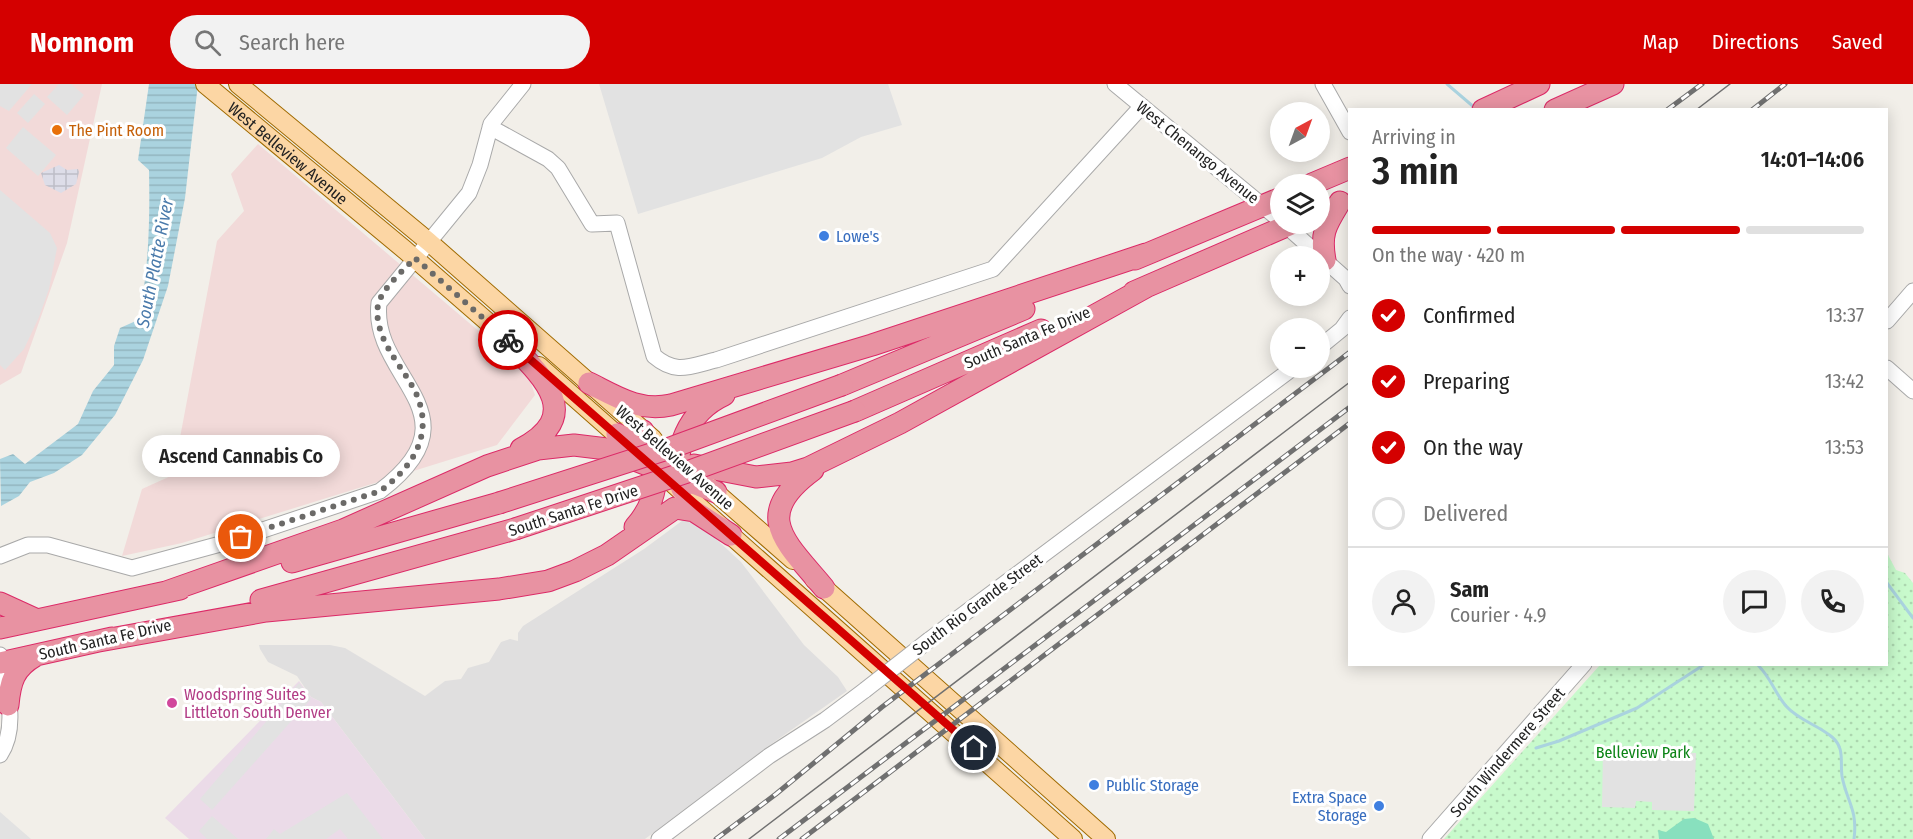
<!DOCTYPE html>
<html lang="en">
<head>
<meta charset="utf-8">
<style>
  :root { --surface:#fff; --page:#f2f2f2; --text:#222; --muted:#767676; --line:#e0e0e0; --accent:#d40000 }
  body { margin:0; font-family:"Fira Sans Condensed",sans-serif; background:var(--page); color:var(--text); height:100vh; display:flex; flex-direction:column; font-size:22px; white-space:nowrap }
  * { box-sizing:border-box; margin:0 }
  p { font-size:20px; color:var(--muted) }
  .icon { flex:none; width:33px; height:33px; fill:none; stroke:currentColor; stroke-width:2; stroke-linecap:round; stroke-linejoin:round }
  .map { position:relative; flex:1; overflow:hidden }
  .side { position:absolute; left:1348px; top:24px; width:540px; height:558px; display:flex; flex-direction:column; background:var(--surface); border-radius:0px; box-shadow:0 3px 15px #0003 }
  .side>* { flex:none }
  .needle { width:39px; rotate:41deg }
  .controls { position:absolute; left:1270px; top:18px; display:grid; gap:12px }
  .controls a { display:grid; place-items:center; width:60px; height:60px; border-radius:50%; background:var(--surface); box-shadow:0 3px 15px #0003; font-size:30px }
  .pin { position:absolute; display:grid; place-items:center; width:51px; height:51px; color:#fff; margin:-26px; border:3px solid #fff; border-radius:50%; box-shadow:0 2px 6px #0007 }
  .courier { position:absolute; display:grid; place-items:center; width:60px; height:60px; margin:-30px; border:4px solid #d40000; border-radius:50%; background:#fff; color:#222; box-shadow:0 2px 8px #0007 }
  .bubble { position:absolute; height:42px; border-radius:21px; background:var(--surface); box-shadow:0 3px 15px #0003; font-size:20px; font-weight:600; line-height:42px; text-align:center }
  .headline em { font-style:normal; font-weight:600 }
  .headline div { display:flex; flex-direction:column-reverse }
  .headline { display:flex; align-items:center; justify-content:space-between; height:102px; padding:0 24px }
  h1 { font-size:39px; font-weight:600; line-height:45px }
  .bar { display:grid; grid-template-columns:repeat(4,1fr); gap:9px 6px; align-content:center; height:72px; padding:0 24px }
  .bar i { height:8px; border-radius:4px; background:var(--line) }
  .bar .active { background:var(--accent) }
  .bar p { grid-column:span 4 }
  .line { display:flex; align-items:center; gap:15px; padding:0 24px; border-top:2px solid var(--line) }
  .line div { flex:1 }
  .round { display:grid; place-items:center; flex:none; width:63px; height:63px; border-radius:32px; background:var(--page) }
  ol { padding:0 24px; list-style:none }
  li { display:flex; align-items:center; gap:18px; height:66px }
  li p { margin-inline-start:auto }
  li .icon { padding:6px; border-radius:50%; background:var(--accent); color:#fff; stroke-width:4 }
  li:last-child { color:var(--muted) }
  li i { width:33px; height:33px; border:3px solid var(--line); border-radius:50% }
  header { display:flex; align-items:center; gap:36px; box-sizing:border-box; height:84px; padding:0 30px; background:var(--accent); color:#fff }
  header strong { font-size:28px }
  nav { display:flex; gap:33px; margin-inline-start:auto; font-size:21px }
  .search { width:420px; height:54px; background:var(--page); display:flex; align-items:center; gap:15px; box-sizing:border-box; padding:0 21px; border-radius:33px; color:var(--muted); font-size:22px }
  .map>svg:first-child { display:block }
  .residential { fill:#e0dfdf }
  .commercial { fill:#f2dad9 }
  .industrial { fill:#ebdbe8 }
  .park { fill:url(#park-dots) }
  .pitch { fill:#88e0be }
  .parking { fill:#e2e2e2 }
  .plaza { fill:url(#plaza-grid) }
  .water { fill:url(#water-rules) }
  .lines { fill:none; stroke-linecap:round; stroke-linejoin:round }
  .stream { stroke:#aad3df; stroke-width:3 }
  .minor-casing { stroke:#a9a9a9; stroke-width:17 }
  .major-casing { stroke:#a06b00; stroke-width:20 }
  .highway-casing { stroke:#dc2a67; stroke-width:23 }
  .minor { stroke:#fff; stroke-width:15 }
  .major { stroke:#fcd6a4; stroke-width:18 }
  .highway { stroke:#e892a2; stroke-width:21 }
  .tram { stroke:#707070; stroke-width:1.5 }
  .rail-casing { stroke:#707070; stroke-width:5 }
  .rail { stroke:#fff; stroke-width:3; stroke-dasharray:9; stroke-linecap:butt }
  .minor-bridge-casing { stroke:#a9a9a9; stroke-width:17; stroke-linecap:butt }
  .highway-bridge-casing { stroke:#dc2a67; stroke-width:23; stroke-linecap:butt }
  .minor-bridge { stroke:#fff; stroke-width:15 }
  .highway-bridge { stroke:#e892a2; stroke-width:21 }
  .done { stroke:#6b6a68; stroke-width:6; stroke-dasharray:0 10.8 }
  .route { stroke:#d40000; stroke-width:8 }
  .food-dot { fill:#e8710a; stroke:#fff; stroke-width:2 }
  .shop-dot { fill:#3f7fe0; stroke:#fff; stroke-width:2 }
  .hotel-dot { fill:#d1479c; stroke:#fff; stroke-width:2 }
  .labels { text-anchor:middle; stroke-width:6; stroke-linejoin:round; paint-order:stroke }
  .food-label { font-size:16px; fill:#c56008; stroke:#fff; text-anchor:start }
  .street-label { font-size:16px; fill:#222; stroke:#fff }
  .shop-label { font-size:16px; fill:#366cbe; stroke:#fff; text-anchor:start }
  .hotel-label { font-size:16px; fill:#b23c85; stroke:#fff; text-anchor:start }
  .park-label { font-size:16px; fill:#0c8416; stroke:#fff }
  .water-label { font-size:18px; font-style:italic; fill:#4a7aab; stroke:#fff }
</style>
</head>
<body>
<header>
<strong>Nomnom</strong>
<div class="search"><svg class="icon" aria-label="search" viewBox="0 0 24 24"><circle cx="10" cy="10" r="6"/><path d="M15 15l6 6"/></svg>Search here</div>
<nav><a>Map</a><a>Directions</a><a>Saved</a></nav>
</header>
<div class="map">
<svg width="1913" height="755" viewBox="0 0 1913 755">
  <defs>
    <pattern id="park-dots" width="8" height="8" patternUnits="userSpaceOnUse" patternTransform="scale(1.5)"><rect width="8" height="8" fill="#c8facc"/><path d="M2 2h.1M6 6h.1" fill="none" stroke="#acd6af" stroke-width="1.8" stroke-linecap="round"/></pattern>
    <pattern id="plaza-grid" width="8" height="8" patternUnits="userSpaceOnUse" patternTransform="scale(1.5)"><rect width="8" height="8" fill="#dddde8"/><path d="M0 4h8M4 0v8" fill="none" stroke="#bdbdc7"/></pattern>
    <pattern id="water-rules" width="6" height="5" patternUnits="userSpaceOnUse" patternTransform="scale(1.5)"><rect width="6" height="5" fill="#aad3df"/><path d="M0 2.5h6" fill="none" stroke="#92b5bf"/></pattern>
  </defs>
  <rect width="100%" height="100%" fill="#f2efe9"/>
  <!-- residential -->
  <path class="residential" d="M690 431 741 478 804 561 838 593 847 607 767 663 645 755H425L321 618 311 613 297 592 268 578 260 565 259 561H330L345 564 425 612 445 597 461 595 468 584 489 578 501 558 510 555 518 557V549L523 542 644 465Z"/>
  <!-- commercial -->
  <path class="commercial" d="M0 0H102L67 159 21 289 0 301Z
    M258 60 527 288 535 311 497 361 182 459 122 472 142 405 173 391 217 157 244 127 231 90Z"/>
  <!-- industrial -->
  <path class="industrial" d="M299 597 311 613 321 618 425 755H189L165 734Z"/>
  <!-- park -->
  <path class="park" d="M1887 469 1896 486 1905 489 1913 499V755H1444L1600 581 1887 580Z"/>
  <!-- pitch -->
  <path class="pitch" d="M1694 734 1708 740 1714 755H1659L1658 746 1666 748 1684 735Z"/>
  <!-- parking -->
  <path class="parking" d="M0 0H32L9 27 0 22Z
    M59 0H71L84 11 67 31 47 13Z
    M599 0H888L902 41 861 53 822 74 638 130Z
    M34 10 45 20 28 39 17 29Z
    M23 43 56 71 38 92 6 64Z
    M0 106 50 149 57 164 49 205 39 233 24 265 5 286 0 281Z
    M299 599 311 615 212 726 200 715Z
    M1603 665 1696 669 1694 727 1652 726V718L1636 717 1635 724 1602 723Z
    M347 709 383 755H348L340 745 326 755H266L274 745 280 750Z
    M0 728 31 755H0Z
    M212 732 238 755H207L199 747Z"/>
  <!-- plaza -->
  <path class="plaza" d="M59 81 67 86 78 85 79 88 76 100 61 109 45 101 41 89Z"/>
  <!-- water -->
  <path class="water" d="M149 0H198L185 114 168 202 143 276 115 331 82 371 54 389 30 398 19 412 1 422 0 375 13 370 25 380 78 340 93 307 114 281V262L120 244 138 236C149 188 150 136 149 86L138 76Z"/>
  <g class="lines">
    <!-- stream -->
    <path class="stream" d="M1447 0 1475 24
      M1887 499 1913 534
      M1757 580C1772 595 1774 608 1786 622 1798 636 1818 641 1832 653 1845 664 1840 677 1842 692 1846 716 1858 725 1854 755
      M1536 664 1559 657 1637 624 1705 580"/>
    <defs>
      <path id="minor" d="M1115 0 1281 137
        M1323 0 1350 48
        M490 43 548 75 558 84 592 140 617 139 654 272C676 291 690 282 716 276L993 185 1142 22
        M1284 140 1346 195 1350 202
        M1887 237 1913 207
        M1320 263 1342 245 1350 234
        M1887 284 1913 307
        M0 472 28 461H48L132 484 224 459 380 407C482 330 370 294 379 219L469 109 480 81 491 40 523 0
        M929 556 1293 284
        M0 571C6 602 19 643 0 671
        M659 755 769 672 825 636 865 606
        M1430 755 1584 580"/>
      <g id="major">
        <path id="s1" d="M205 0 405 166 506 254"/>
        <path d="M238 0 429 158 653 355"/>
        <path d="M539 282 626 359"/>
        <path d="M670 397 1073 755"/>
        <path d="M706 400 793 476"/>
        <path d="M814 495 1106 755"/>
      </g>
      <path id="highway" d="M1483 26 1539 0
        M1555 26 1613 0
        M1312 100 1350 84
        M1135 175 1281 114
        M1325 176C1320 149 1326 141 1340 118
        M1134 208 1291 140
        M497 246C531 283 593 327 521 365
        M589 299C617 313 639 328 671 321L872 261 1146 170
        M842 301 1024 225
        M855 327 1041 246
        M617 350 650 367
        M694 381 756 393 792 389 808 384 900 339 1146 203
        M813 386C750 432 786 458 824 504
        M682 405C670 367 689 327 724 311
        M635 443C660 415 662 379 643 347
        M292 478 499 419
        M166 508 343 446 487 382 538 365 574 361 607 365 716 408
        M261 516 515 445
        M0 519 35 535
        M0 544 180 505
        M99 557 266 527 499 505 548 497 575 487 607 471 675 424 694 427 731 451
        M0 579 112 554
        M8 621C10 598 14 584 35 572"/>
    </defs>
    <!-- minor casing -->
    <use href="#minor" class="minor-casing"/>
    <!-- major casing -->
    <use href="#major" class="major-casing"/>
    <!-- highway casing -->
    <use href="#highway" class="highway-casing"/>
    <!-- minor -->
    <use href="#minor" class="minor"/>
    <!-- major -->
    <use href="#major" class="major"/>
    <!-- highway -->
    <use href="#highway" class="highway"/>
    <!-- tram -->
    <path class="tram" d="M1696 26 1730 0
      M749 755 1350 298"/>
    <defs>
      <path id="rail" d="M1667 26 1702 0
        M1752 26 1785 0
        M716 755 776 710 882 623 1350 268
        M779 755 1350 323
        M802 755 1350 339"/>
    </defs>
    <!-- rail casing -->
    <use href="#rail" class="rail-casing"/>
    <!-- rail -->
    <use href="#rail" class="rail"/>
    <defs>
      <path id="minor-bridge" d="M865 606 929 556"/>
      <path id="highway-bridge" d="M499 419 670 364 842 301
        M515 445 687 388 855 327"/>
    </defs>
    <!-- minor-bridge casing -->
    <use href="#minor-bridge" class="minor-bridge-casing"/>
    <!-- highway-bridge casing -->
    <use href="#highway-bridge" class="highway-bridge-casing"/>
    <!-- minor-bridge -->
    <use href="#minor-bridge" class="minor-bridge"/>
    <!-- highway-bridge -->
    <use href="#highway-bridge" class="highway-bridge"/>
  </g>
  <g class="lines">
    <!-- done -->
    <path class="done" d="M241 453 380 407C409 386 432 356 419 317 414 301 400 284 391 269 383 256 375 238 378 221 382 204 403 187 415 174L508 256"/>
    <!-- route -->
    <path class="route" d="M508 256 974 664"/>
  </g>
  <!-- markers -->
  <circle class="food-dot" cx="57" cy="46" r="6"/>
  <g class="shop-dot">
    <circle cx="824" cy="152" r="6"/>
    <circle cx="1094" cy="701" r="6"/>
    <circle cx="1379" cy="722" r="6"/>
  </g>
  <circle class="hotel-dot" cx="172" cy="619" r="6"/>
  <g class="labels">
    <!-- food labels -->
    <g class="food-label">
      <text x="69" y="52">The Pint Room</text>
    </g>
    <!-- street labels -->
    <g class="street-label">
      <text dy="6" stroke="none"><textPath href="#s1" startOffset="108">West Belleview Avenue</textPath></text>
      <text transform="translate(1198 68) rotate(39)" y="6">West Chenango Avenue</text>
      <text transform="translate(1027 253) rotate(-23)" y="6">South Santa Fe Drive</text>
      <text transform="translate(675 373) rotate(41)" y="6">West Belleview Avenue</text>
      <text transform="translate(573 426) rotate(-18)" y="6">South Santa Fe Drive</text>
      <text transform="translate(977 520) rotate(-37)" y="6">South Rio Grande Street</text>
      <text transform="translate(105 555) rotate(-13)" y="6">South Santa Fe Drive</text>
      <text transform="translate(1507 668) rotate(-49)" y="6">South Windermere Street</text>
    </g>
    <!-- shop labels -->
    <g class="shop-label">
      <text x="836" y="158">Lowe's</text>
      <text x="1106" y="707">Public Storage</text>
      <text x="1367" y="719" text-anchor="end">Extra Space<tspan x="1367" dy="18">Storage</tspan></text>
    </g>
    <!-- hotel labels -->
    <g class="hotel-label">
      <text x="184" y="616">Woodspring Suites<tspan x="184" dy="18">Littleton South Denver</tspan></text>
    </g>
    <!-- park labels -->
    <g class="park-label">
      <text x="1643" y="674">Belleview Park</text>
    </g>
    <!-- water labels -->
    <g class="water-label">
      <text transform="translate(155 179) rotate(-79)" y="6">South Platte River</text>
    </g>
  </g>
</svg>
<div class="controls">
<a><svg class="needle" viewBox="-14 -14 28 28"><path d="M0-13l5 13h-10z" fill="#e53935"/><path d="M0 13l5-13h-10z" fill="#767676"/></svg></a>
<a><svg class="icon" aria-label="layers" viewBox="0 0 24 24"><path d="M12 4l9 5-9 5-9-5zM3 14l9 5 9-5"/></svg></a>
<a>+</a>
<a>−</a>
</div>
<div class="pin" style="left:241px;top:453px;background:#ea580c"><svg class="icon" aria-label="bag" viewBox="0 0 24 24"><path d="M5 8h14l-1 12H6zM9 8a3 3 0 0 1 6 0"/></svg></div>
<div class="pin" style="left:974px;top:664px;background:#1f2937"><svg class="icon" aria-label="home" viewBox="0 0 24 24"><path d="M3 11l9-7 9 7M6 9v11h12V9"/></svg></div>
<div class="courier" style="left:508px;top:256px"><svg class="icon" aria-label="bike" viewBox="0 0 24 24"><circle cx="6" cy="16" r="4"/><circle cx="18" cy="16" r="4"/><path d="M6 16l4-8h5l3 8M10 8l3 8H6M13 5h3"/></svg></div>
<div class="bubble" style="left:142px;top:351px;width:198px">Ascend Cannabis Co</div>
<section class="side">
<div class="headline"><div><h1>3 min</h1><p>Arriving in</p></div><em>14:01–14:06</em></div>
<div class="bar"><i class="active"></i><i class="active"></i><i class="active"></i><i></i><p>On the way · 420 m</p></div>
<ol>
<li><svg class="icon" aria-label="check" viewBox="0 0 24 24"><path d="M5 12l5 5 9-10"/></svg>Confirmed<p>13:37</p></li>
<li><svg class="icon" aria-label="check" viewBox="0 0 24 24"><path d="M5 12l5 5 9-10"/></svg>Preparing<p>13:42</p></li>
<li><svg class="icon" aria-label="check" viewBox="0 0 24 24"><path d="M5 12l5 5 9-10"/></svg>On the way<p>13:53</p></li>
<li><i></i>Delivered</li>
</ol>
<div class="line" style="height:108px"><a class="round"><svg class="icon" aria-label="person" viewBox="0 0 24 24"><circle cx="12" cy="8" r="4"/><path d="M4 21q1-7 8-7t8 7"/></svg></a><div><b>Sam</b><p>Courier · 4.9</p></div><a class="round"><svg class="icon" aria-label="chat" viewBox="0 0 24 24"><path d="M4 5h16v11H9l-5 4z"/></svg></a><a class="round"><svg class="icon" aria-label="phone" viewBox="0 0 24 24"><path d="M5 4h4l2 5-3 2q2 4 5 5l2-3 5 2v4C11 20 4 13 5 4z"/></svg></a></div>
</section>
</div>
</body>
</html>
